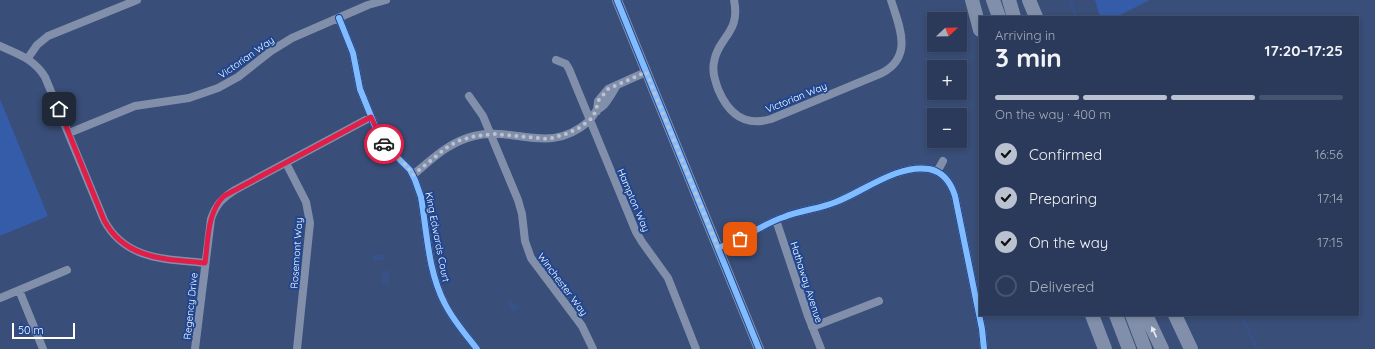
<!DOCTYPE html>
<html lang="en">
<head>
<meta charset="utf-8">
<style>
  :root { --surface:#2b3a5a; --page:#374563; --text:#f1f3f6; --muted:#a6adbb; --line:#475470; --accent:#bac1d0 }
  body { margin:0; font-family:Quicksand,sans-serif; background:var(--page); color:var(--text); height:100vh; display:flex; flex-direction:column; font-size:15px; white-space:nowrap }
  * { box-sizing:border-box; margin:0 }
  p { font-size:13px; color:var(--muted) }
  .icon { flex:none; width:22px; height:22px; fill:none; stroke:currentColor; stroke-width:2; stroke-linecap:round; stroke-linejoin:round }
  .map { position:relative; flex:1; overflow:hidden }
  .panel { position:absolute; left:979px; top:16px; width:380px; height:300px; display:flex; flex-direction:column; background:var(--surface); border-radius:0px; box-shadow:0 2px 6px #0003,0 0 0 1px var(--line) }
  .panel>* { flex:none }
  .needle { width:26px; rotate:68deg }
  .tools { position:absolute; left:927px; top:12px; display:grid; gap:8px }
  .tools a { display:grid; place-items:center; width:40px; height:40px; border-radius:0px; background:var(--surface); box-shadow:0 2px 6px #0003,0 0 0 1px var(--line); font-size:20px }
  .scale { position:absolute; left:12px; bottom:10px; width:63px; box-sizing:border-box; padding-left:4px; border:2px solid #fff; border-top:0; font-size:11px; line-height:14px; white-space:nowrap; color:#fff; -webkit-text-stroke:3px #1f4692; paint-order:stroke }
  .pin { position:absolute; display:grid; place-items:center; width:34px; height:34px; color:#fff; margin:-17px; border-radius:8px; box-shadow:0 2px 6px #0006 }
  .courier { position:absolute; display:grid; place-items:center; width:40px; height:40px; margin:-20px; border:3px solid #e11d48; border-radius:50%; background:#fff; color:#222; box-shadow:0 1px 5px #0007 }
  .overview em { font-style:normal; font-weight:700 }
  .overview div { display:flex; flex-direction:column-reverse }
  .overview { display:flex; align-items:center; justify-content:space-between; height:68px; padding:0 16px }
  h1 { font-size:26px; font-weight:700; line-height:30px }
  .bar { display:grid; grid-template-columns:repeat(4,1fr); gap:6px 4px; align-content:center; height:48px; padding:0 16px }
  .bar i { height:5px; border-radius:3px; background:var(--line) }
  .bar .current { background:var(--accent) }
  .bar p { grid-column:span 4 }
  ol { padding:0 16px; list-style:none }
  li { display:flex; align-items:center; gap:12px; height:44px }
  li p { margin-inline-start:auto }
  li .icon { padding:4px; border-radius:50%; background:var(--accent); color:#111; stroke-width:4 }
  li:last-child { color:var(--muted) }
  li i { width:22px; height:22px; border:2px solid var(--line); border-radius:50% }
  .map>svg:first-child { display:block }
  .green { fill:#345ca8 }
  .water { fill:#375288 }
  .lines { fill:none; stroke-linecap:round; stroke-linejoin:round }
  .stream { stroke:#375288; stroke-width:2.5 }
  .minor { stroke:#818fab; stroke-width:8 }
  .tertiary { stroke:#818fab; stroke-width:10 }
  .motorway { stroke:#818faa; stroke-width:14 }
  .cycleway-casing { stroke:#1f4692; stroke-width:8 }
  .cycleway { stroke:#80bcff; stroke-width:6 }
  .oneway { fill:#e6e9ee }
  .done { stroke:#bac1d0; stroke-width:4; stroke-dasharray:0 7.2 }
  .route { stroke:#e11d48; stroke-width:5 }
  .labels { text-anchor:middle; stroke-width:4; stroke-linejoin:round; paint-order:stroke }
  .street-label { font-size:10px; fill:#fff; stroke:#1f4692 }
</style>
</head>
<body>
<div class="map">
<svg width="1375" height="349" viewBox="0 0 1375 349">
  <rect width="100%" height="100%" fill="#394e78"/>
  <!-- green -->
  <path class="green" d="M1095 0H1150L1116 17H1100Z
    M0 99 48 216 0 236Z"/>
  <!-- water -->
  <path class="water" d="M384 254 385 260 373 262 372 256Z
    M382 271H389V284H382Z
    M511 300 518 307 516 311H513L508 305 509 301Z"/>
  <g class="lines">
    <!-- stream -->
    <path class="stream" d="M1070 0 1076 17
      M1241 315 1257 349"/>
    <!-- minor -->
    <path class="minor" d="M734 0C741 33 718 37 714 62 712 72 715 80 718 89 728 113 744 127 771 119L882 73C914 56 899 26 891 0
      M339 18 353 53 360 89 377 131 382 142 410 170 415 180 421 197C427 232 428 272 445 304 453 320 466 335 477 349
      M0 46C18 54 34 59 45 77L104 220C125 260 165 259 205 263
      M28 58 37 45 48 36 137 0
      M556 60 566 64 569 69 636 232 642 242 668 278 696 349
      M469 96 483 116 518 200 522 214 525 241 531 258 582 326 593 349
      M597 111 598 101 608 89 646 72
      M69 133 135 106 189 98 218 88 238 77 271 51 292 38 368 5 386 0
      M286 163 306 202 310 223 297 349
      M937 172 943 161
      M413 175C432 159 449 142 474 136 517 126 549 156 589 121 592 118 594 114 596 111 598 109 601 108 604 105 609 99 613 92 617 85
      M776 220 808 316 821 349
      M718 248C725 245 733 242 740 238 755 232 768 222 784 217 801 210 819 209 836 202 864 191 898 164 929 169 944 172 951 183 955 196L982 329 984 349
      M19 290 43 349
      M0 298 67 270
      M812 327 879 301
      M195 349 211 219C216 205 222 198 235 190L371 117"/>
    <!-- tertiary -->
    <path class="tertiary" d="M617 0 759 349"/>
    <!-- motorway -->
    <path class="motorway" d="M972 0 980 30
      M993 0 999 17
      M1009 0 1014 17
      M1029 0 1036 17
      M1092 315 1105 349
      M1116 315 1129 349
      M1132 315 1145 349
      M1146 315 1162 349
      M1175 315 1191 349"/>
    <defs>
      <path id="cycleway" d="M617 0 759 349
        M339 18 353 53 360 89 377 131 382 142 410 170 415 180 421 197C427 232 428 272 445 304 453 320 466 335 477 349
        M718 248C725 245 733 242 740 238 755 232 768 222 784 217 801 210 819 209 836 202 864 191 898 164 929 169 944 172 951 183 955 196L982 329 984 349"/>
    </defs>
    <!-- cycleway casing -->
    <use href="#cycleway" class="cycleway-casing"/>
    <!-- cycleway -->
    <use href="#cycleway" class="cycleway"/>
  </g>
  <!-- one-way arrows -->
  <defs><path id="oneway-solid" d="M-6-.8H1V-3.2L6.5 0L1 3.2V.8H-6Z"/></defs>
  <use class="oneway" href="#oneway-solid" transform="translate(1154 332) rotate(-115)"/>
  <g class="lines">
    <!-- done -->
    <path class="done" d="M384 144 406 165 413 175 446 148 458 141 475 136 495 134 549 139 566 134 579 128 590 120 596 111 598 101 608 89 646 72 718 248 740 239"/>
    <!-- route -->
    <path class="route" d="M59 109 104 220C125 260 166 259 205 263 208 242 207 212 224 196L371 117 384 144"/>
  </g>
  <g class="labels">
    <!-- street labels -->
    <g class="street-label">
      <text transform="translate(246 57) rotate(-35)" y="4">Victorian Way</text>
      <text transform="translate(796 97) rotate(-22)" y="4">Victorian Way</text>
      <text transform="translate(634 200) rotate(67)" y="4">Hampton Way</text>
      <text transform="translate(438 237) rotate(79)" y="4">King Edwards Court</text>
      <text transform="translate(296 253) rotate(-86)" y="4">Rosemont Way</text>
      <text transform="translate(807 282) rotate(72)" y="4">Hathaway Avenue</text>
      <text transform="translate(563 284) rotate(53)" y="4">Winchester Way</text>
      <text transform="translate(190 306) rotate(-84)" y="4">Regency Drive</text>
    </g>
  </g>
</svg>
<div class="tools">
<a><svg class="needle" viewBox="-14 -14 28 28"><path d="M0-13l5 13h-10z" fill="#e53935"/><path d="M0 13l5-13h-10z" fill="#a6adbb"/></svg></a>
<a>+</a>
<a>−</a>
</div>
<div class="scale">50 m</div>
<div class="pin" style="left:740px;top:239px;background:#ea580c"><svg class="icon" aria-label="bag" viewBox="0 0 24 24"><path d="M5 8h14l-1 12H6zM9 8a3 3 0 0 1 6 0"/></svg></div>
<div class="pin" style="left:59px;top:109px;background:#1f2937"><svg class="icon" aria-label="home" viewBox="0 0 24 24"><path d="M3 11l9-7 9 7M6 9v11h12V9"/></svg></div>
<div class="courier" style="left:384px;top:144px"><svg class="icon" aria-label="car" viewBox="0 0 24 24"><path d="M5 17H2v-5l4-1 3-4h7l3 4 3 1v5h-3M9 17h6M6 11h13"/><circle cx="7" cy="17" r="2"/><circle cx="17" cy="17" r="2"/></svg></div>
<section class="panel">
<div class="overview"><div><h1>3 min</h1><p>Arriving in</p></div><em>17:20–17:25</em></div>
<div class="bar"><i class="current"></i><i class="current"></i><i class="current"></i><i></i><p>On the way · 400 m</p></div>
<ol>
<li><svg class="icon" aria-label="check" viewBox="0 0 24 24"><path d="M5 12l5 5 9-10"/></svg>Confirmed<p>16:56</p></li>
<li><svg class="icon" aria-label="check" viewBox="0 0 24 24"><path d="M5 12l5 5 9-10"/></svg>Preparing<p>17:14</p></li>
<li><svg class="icon" aria-label="check" viewBox="0 0 24 24"><path d="M5 12l5 5 9-10"/></svg>On the way<p>17:15</p></li>
<li><i></i>Delivered</li>
</ol>
</section>
</div>
</body>
</html>
